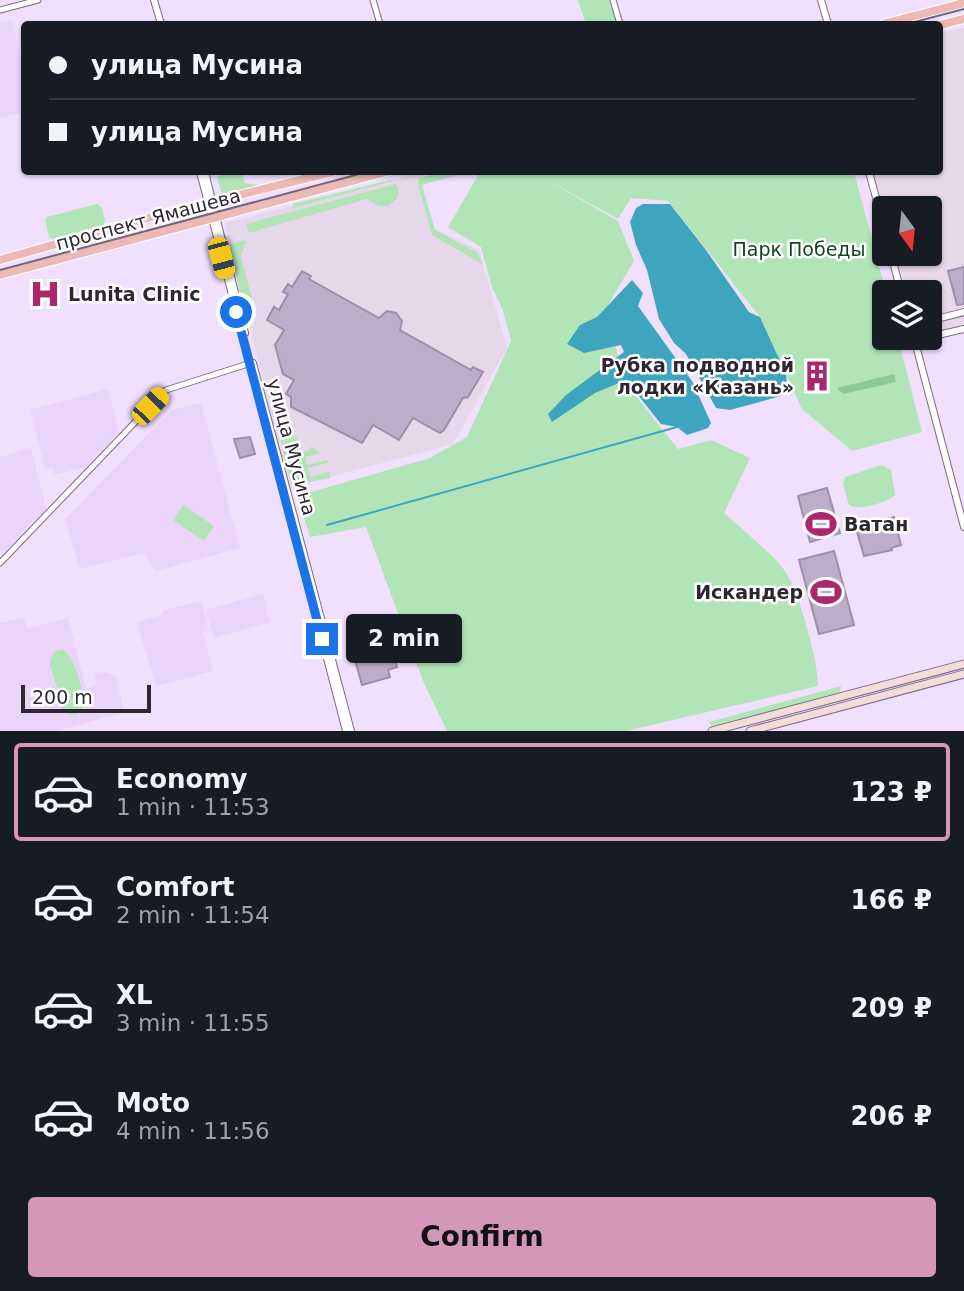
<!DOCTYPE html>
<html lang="en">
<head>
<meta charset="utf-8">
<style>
  :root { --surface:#171b24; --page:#20242c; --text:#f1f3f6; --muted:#9ea1a6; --line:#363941; --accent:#d297b9 }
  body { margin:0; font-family:"DejaVu Sans",sans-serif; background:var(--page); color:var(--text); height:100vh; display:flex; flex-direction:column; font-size:26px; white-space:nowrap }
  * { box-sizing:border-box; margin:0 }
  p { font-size:23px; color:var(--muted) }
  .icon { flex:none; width:38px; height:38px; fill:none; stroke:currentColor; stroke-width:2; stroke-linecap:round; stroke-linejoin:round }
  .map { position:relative; height:731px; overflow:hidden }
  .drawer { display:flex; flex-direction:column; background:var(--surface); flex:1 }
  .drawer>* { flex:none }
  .banner { position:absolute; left:21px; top:21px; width:922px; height:154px; border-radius:7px; box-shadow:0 2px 5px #0004; display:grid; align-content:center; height:154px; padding:0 28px; background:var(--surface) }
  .needle { width:46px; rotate:165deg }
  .controls { position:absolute; left:872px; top:196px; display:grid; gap:14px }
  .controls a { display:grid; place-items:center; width:70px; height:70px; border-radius:7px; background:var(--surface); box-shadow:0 2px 5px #0004; font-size:35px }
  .scale { position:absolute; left:21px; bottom:18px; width:130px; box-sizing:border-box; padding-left:7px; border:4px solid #2e2732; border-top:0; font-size:19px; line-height:24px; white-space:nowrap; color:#2e2732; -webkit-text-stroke:5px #fff; paint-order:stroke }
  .end { position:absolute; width:32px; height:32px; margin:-16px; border:9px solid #1a73e8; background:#fff; box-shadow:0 0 0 4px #fff }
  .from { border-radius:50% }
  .bubble { position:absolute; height:49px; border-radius:7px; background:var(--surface); box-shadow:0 2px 5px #0004; font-size:23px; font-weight:800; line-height:49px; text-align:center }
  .car { position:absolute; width:21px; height:42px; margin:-21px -10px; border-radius:9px; box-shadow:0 0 5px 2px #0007; background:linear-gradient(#f5c518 24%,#345 0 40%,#f5c518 0 76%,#345 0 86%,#f5c518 0) }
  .banner b { display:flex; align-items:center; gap:24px; height:66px; font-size:26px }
  .banner b+b { border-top:2px solid var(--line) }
  .banner i { width:18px; height:18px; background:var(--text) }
  ul { padding:12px 0 0; list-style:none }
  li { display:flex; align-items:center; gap:21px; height:98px; margin:0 14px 10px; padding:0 14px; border:4px solid transparent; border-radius:7px }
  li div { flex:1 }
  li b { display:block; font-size:26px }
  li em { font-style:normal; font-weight:800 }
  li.on { border-color:var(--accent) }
  li>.icon { width:63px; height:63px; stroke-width:1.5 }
  .button { display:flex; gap:14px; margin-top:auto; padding:14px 28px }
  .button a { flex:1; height:80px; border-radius:7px; background:var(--accent); color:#111; font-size:28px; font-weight:800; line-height:80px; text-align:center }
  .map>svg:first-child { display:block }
  .commercial { fill:#e7d7ea }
  .built { fill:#ead4fa }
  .green { fill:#b1e5b8 }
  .forest { fill:#8bca94 }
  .water { fill:#3ea5be }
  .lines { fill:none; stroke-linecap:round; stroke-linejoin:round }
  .stream { stroke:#3ea5be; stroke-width:2 }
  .building { fill:#beadca; stroke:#9f8eab; stroke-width:2 }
  .minor-casing { stroke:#796984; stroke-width:7 }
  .tertiary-casing { stroke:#796984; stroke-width:8 }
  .secondary-casing { stroke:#796984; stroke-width:9 }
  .primary-casing { stroke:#fff; stroke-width:10 }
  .minor { stroke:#fff; stroke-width:5 }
  .tertiary { stroke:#fff; stroke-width:6 }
  .secondary { stroke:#f5dcdb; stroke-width:7 }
  .primary { stroke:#ecb9b7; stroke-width:8 }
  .tram { stroke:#716678; stroke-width:2 }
  .route { stroke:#1a73e8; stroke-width:9 }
  .labels { text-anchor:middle; stroke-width:5; stroke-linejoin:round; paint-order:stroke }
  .street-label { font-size:19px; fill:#2e2732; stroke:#fff }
  .park-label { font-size:19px; fill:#15421f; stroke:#fff }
  .poi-label { font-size:19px; font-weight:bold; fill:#2e2732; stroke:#fff; text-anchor:start }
</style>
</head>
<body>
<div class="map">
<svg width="964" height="731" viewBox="0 0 964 731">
  <rect width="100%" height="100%" fill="#f1dffe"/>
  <!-- commercial -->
  <path class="commercial" d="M964 28V328L929 337V292H907L896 254H929V208H884V211L873 172H940V33Z
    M423 172 420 185 433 228 479 250 507 348 453 444 289 488 225 223Z"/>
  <!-- built -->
  <path class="built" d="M12 20 24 71V98L21 103 20 113 0 118V23Z
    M108 389 119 432 85 467 54 475 52 467 45 469 30 410Z
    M201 403 240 548 156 571 144 553 80 569 65 519 172 410Z
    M31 448 46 509 5 551 0 550V457Z
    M263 594 270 622 214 638 206 610Z
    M201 601 209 630 203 632 213 671 156 686 137 622 163 615 162 611Z
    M24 618 27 628 68 618 86 689 97 685 94 674 103 672 116 676 124 712 57 731H0V623Z"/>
  <!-- green -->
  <path class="green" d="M578 0H610L617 24H586Z
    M226 172H241L245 183 260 185 222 195 217 177Z
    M443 172H469L422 185 435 230 478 253 482 264 432 235 418 185 419 178Z
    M480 172H854L886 292 884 338H898L922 432 852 451 802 409 760 317 668 201 631 198 618 219 538 175 618 221 634 261 608 305 622 379 678 449 711 440 750 458 724 513C739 527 777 557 786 573 799 592 819 664 818 686L626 731H447L423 681 366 527 310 537 297 496 430 458 467 437 511 341 502 308 492 287 481 247 448 227Z
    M390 180 393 181 293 208 292 204Z
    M396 184 399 189 398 197 389 206H379L367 199 249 233 246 224Z
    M97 204 102 208 105 220 103 226 54 240 49 237 45 220 47 217Z
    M246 240 241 257 252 298 249 304 242 303 230 247 232 244Z
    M285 433 297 437 301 452 310 450 311 446 321 453 305 457 307 465 327 460 328 463 308 468 310 477 329 472 330 478 292 485 280 438Z
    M882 465 891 470 895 495C886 503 860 511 849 505L843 485 845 477Z
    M183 505 214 526 204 541 173 520Z
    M63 650C75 656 87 698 82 710L76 715 68 714 63 709 50 664 53 652Z
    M841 686 840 693 712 727 709 722Z"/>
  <!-- forest -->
  <path class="forest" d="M894 374 896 382 843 394 837 388Z"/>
  <!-- water -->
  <path class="water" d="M643 204H670L706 250 749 312 760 317 786 374 787 384 781 396 730 410 716 408 686 354 674 343 659 319 647 270 636 245 630 222 636 208Z
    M632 280 643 293 638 306 692 381 711 423 708 428 687 435 677 427 661 424 626 380 595 393 552 422 548 414 566 395 624 352 621 345 584 353 567 344 580 325 597 317Z"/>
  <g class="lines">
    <!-- stream -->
    <path class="stream" d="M327 525 677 427"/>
  </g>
  <!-- building -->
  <path class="building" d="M964 267V304L957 305 948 271Z
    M302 271 311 276 309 279 379 318 387 311 396 313 402 321 400 330 471 370 473 367 483 372 468 397 463 398 444 430 440 433 413 418 399 440 373 425 362 443 291 407V397L286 394 294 380 283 374 275 345 284 330 267 320 274 307 279 310 288 294 283 292 288 284 292 287Z
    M250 437 255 454 240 458 234 439Z
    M827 488 840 533 810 542 798 496Z
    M894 517 901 545 891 548 892 550 864 556 856 528Z
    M834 551 854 625 819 634 799 560Z
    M381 637 383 647 391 645 397 667 388 670 390 677 362 685 351 645Z"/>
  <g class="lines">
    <!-- minor casing -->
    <g class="minor-casing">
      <path id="minor" d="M373 0 380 24
        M613 0 620 24
        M0 10 38 0
        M0 563 166 390 251 363"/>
    </g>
    <!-- tertiary casing -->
    <g class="tertiary-casing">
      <path id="tertiary" d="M154 0 161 24
        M821 0 828 24
        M200 172 346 731
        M205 172 245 333
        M869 172 884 227
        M891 254 901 292
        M929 321 964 312
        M929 337 964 329
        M914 338 964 527
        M253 363 351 731"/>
    </g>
    <!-- secondary casing -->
    <g class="secondary-casing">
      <path id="secondary" d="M712 731 964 664
        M750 731 964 674"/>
    </g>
    <!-- primary casing -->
    <g class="primary-casing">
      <path id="primary" d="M883 24 964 3
        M940 25 964 19
        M0 260 162 214 332 172
        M0 275 386 172"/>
    </g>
    <!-- minor -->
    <use href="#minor" class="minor"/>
    <!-- tertiary -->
    <use href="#tertiary" class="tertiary"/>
    <!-- secondary -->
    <use href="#secondary" class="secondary"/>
    <!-- primary -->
    <use href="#primary" class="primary"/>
    <!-- tram -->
    <path class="tram" d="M907 24 964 9
      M0 270 367 172"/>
  </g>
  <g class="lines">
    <!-- route -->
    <path class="route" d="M236 312 322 639"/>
  </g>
  <!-- icons -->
  <defs>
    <g id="hospital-bare" transform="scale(2.415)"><path d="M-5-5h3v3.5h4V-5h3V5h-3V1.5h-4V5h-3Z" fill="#ac266e" stroke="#fff" stroke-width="2.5" paint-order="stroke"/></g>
    <g id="building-bare" transform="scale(2.415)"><path d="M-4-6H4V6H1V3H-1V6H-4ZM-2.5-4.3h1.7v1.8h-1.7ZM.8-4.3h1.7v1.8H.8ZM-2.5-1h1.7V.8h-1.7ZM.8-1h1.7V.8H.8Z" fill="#ac266e" stroke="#fff" stroke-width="2.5" paint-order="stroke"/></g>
    <g id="stadium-bare" transform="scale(2.415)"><path d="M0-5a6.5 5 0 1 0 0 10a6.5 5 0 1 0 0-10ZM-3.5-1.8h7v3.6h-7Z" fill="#ac266e" stroke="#fff" stroke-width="2.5" paint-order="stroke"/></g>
  </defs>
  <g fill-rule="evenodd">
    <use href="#hospital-bare" x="45" y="294"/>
    <use href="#building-bare" x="817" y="376"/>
    <use href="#stadium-bare" x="821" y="524"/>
    <use href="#stadium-bare" x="826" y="592"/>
  </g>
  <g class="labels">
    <!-- street labels -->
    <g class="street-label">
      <text transform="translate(148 219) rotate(-15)" y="7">проспект Ямашева</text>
      <text transform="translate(292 447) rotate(75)" y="7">улица Мусина</text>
    </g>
    <!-- park labels -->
    <g class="park-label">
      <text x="799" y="256">Парк Победы</text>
    </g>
    <!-- poi labels -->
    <g class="poi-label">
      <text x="68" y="301">Lunita Clinic</text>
      <text x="794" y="372" text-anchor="end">Рубка подводной<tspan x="794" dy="22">лодки «Казань»</tspan></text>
      <text x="844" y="531">Ватан</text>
      <text x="803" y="599" text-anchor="end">Искандер</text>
    </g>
  </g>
</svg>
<div class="controls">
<a><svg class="needle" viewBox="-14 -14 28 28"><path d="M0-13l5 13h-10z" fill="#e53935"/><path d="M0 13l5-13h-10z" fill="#9ea1a6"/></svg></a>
<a><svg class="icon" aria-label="layers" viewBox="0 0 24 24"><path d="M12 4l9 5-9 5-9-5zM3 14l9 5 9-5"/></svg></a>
</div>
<div class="scale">200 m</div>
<i class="end from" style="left:236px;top:312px"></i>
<i class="end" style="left:322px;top:639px"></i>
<div class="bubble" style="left:346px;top:614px;width:116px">2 min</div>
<i class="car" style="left:221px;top:258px;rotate:165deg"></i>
<i class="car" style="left:150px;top:406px;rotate:44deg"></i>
<div class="banner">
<b><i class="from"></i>улица Мусина</b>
<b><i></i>улица Мусина</b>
</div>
</div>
<section class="drawer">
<ul>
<li class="on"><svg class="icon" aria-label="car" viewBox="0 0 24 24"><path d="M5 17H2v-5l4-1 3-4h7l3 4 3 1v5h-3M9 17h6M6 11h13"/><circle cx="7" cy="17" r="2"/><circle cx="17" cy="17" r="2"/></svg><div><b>Economy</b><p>1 min · 11:53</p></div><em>123 ₽</em></li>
<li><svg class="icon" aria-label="car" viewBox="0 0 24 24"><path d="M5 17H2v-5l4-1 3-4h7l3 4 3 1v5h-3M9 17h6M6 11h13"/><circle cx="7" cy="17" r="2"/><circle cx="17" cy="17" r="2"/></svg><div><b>Comfort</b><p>2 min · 11:54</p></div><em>166 ₽</em></li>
<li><svg class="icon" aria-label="car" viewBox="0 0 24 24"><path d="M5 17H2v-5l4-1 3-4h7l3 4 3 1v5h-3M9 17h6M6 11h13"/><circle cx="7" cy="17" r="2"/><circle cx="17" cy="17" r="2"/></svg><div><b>XL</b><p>3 min · 11:55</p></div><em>209 ₽</em></li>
<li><svg class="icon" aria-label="car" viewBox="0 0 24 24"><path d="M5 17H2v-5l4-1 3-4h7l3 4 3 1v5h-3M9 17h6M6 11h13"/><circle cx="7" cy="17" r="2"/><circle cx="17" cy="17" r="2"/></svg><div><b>Moto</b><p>4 min · 11:56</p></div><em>206 ₽</em></li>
</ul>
<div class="button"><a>Confirm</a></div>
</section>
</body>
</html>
